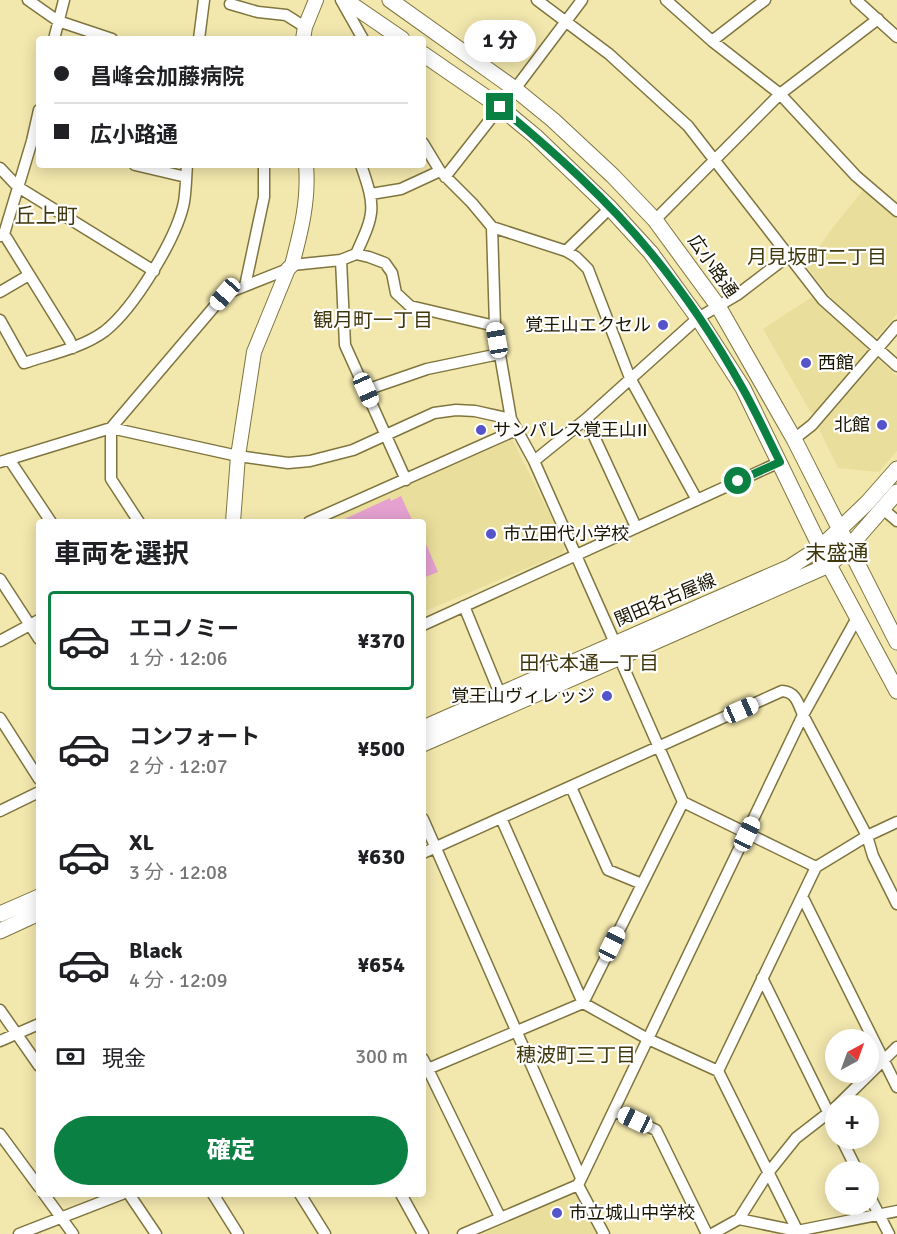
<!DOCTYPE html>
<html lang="ja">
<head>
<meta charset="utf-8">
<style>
  :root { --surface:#fff; --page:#f2f2f2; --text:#202124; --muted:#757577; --line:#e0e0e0; --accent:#0b8043 }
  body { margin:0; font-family:Signika,"Noto Sans JP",sans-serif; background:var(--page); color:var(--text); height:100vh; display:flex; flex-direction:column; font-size:22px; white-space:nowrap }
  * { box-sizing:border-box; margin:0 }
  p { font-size:20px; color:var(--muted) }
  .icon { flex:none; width:33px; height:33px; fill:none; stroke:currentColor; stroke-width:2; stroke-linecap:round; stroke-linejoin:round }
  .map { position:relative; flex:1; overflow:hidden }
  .details { position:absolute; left:36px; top:519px; width:390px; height:678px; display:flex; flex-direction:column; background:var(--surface); border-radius:6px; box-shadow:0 3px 15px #0003 }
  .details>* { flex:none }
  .guide { position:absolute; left:36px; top:36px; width:390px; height:132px; border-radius:6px; box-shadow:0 3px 15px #0003; display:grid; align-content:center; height:132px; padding:0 18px; background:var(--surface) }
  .needle { width:39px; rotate:41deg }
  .tools { position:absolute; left:825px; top:1029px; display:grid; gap:12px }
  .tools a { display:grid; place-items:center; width:54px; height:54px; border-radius:50%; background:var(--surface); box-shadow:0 3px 15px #0003; font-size:30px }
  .end { position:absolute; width:27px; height:27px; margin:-14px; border:8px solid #0b8043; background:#fff; box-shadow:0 0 0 3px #fff }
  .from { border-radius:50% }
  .bubble { position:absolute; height:42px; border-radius:21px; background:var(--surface); box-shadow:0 3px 15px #0003; font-size:20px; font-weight:800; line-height:42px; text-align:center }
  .car { position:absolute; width:18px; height:36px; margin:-18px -9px; border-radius:8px; box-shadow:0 0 4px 2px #0007; background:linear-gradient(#fff 24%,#345 0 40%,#fff 0 76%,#345 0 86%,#fff 0) }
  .guide b { display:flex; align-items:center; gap:21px; height:57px; font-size:22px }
  .guide b+b { border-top:2px solid var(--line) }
  .guide i { width:15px; height:15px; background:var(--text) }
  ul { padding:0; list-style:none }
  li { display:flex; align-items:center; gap:18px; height:99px; margin:0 12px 9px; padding:0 6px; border:3px solid transparent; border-radius:6px }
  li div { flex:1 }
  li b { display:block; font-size:22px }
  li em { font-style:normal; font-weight:800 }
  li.selected { border-color:var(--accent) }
  li>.icon { width:54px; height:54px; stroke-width:1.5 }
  h2 { padding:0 18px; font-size:27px; line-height:72px }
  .pay { display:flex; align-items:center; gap:15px; height:66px; padding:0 18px; font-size:22px }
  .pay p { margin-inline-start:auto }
  .primary-button { display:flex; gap:12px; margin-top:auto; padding:12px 18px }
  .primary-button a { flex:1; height:69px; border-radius:36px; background:var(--accent); color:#fff; font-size:24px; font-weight:800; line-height:69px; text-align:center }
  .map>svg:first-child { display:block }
  .built { fill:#eade9c }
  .green { fill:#e5a1d0 }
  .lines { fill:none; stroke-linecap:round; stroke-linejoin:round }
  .street-casing { stroke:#7f753e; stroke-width:13 }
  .secondary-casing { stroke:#7f753e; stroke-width:16 }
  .primary-casing { stroke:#7f753e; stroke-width:17 }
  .street { stroke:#fff; stroke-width:10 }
  .secondary { stroke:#fff; stroke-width:14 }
  .primary { stroke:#fff; stroke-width:15 }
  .route { stroke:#0b8043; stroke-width:8 }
  .poi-dot { fill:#5554cb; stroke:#fff; stroke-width:2 }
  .labels { text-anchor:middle; stroke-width:4.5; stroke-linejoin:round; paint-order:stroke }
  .street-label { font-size:18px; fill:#191501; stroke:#fff }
  .poi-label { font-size:18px; fill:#191501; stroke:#fff; text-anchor:start }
  .neighbourhood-label { font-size:20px; fill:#40380d; stroke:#fff }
  .quarter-label { font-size:21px; fill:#40380d; stroke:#fff }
</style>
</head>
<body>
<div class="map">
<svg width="897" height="1234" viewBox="0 0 897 1234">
  <rect width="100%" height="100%" fill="#f2e7ad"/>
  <!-- built -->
  <path class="built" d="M863 190 897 218V314L878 336 872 337 835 303 806 266 831 230Z
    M812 297 868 349 816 412 811 413 763 329Z
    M878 359 897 376V451L879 472 838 468 817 425 874 360Z
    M512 439 565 545 563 553 423 612V522H324Z
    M576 1192 596 1234H482Z"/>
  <!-- green -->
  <path class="green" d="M401 496 413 522H338L390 498 391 501Z
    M423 537 438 572 423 578Z"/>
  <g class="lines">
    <!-- street casing -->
    <g class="street-casing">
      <path id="street" d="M28 0 58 21 112 39
        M341 0 363 39
        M537 0 609 54 688 126 823 300 897 366
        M666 0 712 41 780 94 856 176 897 211
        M856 0 897 37
        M230 4 258 12 286 15 305 27
        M54 39 64 0
        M199 39 204 0
        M712 41 765 0
        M515 89 582 0
        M423 143 440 171 472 203 492 227 566 251 576 257 588 269 630 378 697 500
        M135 165 186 177
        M0 168 18 187 154 271
        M445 177 500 107
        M371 194 401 189 440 171
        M655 220 780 94 878 19
        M492 227 495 326 511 419 534 461 615 643
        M4 234 69 339 73 348
        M0 236 4 234 32 141 39 110
        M566 251 610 208
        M356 254C375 213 376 208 361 165
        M341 260 345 345 406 480
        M292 265 341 260 356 254 369 257 385 263 392 273 396 293 410 306 495 326
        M245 286 264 197V165
        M0 292 29 275
        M0 320 24 363C51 354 82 348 105 331 134 308 177 238 184 202 186 190 186 177 187 165
        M366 390 427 369 499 354
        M586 419 636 527
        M794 439 812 425 897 326
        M9 459 51 522
        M534 461 586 419 698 318 737 295 788 256
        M0 462 111 428 238 456 288 463 310 461 353 450 434 413 456 410 475 411 511 419
        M883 509 897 521
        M139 522 111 479V428L225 294 288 269
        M309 522 516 430
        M0 579 39 639
        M464 606 500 694
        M423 625 780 462
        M0 641 39 620
        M619 657 683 802 816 867
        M0 718 39 779
        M571 787 608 870 642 884
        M0 811 39 792
        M501 818 583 1003 648 1039 718 1071
        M423 819 581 1178
        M423 853 782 691C796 692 798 703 803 715L867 836 873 856 897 904
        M802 896 897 1087
        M762 978 836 1128
        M0 1010 39 1066
        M0 1041 39 1024
        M423 1059 500 1217
        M423 1071 583 1003 683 802
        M837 1106 897 1047
        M836 1107 796 1138 768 1173 739 1219 797 1231 897 1211
        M614 1111 656 1130 707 1234
        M0 1134 39 1187
        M841 1138 858 1172
        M578 1185 604 1234
        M868 1193 889 1234
        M44 1194 73 1234
        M129 1194 156 1234
        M213 1194 238 1234
        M300 1194 325 1234
        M401 1194 423 1234
        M19 1234 122 1194
        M463 1234 578 1185 803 715 858 616
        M712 1234 739 1219
        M799 1234 718 1071 816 867 867 836 897 822"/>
    </g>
    <!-- secondary casing -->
    <g class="secondary-casing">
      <path id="secondary" d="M303 39 305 27 316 0
        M233 522 238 456 254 352 288 269 292 265C301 231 309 200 306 165"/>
    </g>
    <!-- primary casing -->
    <g class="primary-casing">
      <path id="primary" d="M345 0 402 39
        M390 0 515 89 553 120 613 176 655 220 718 306 794 439 897 642
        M423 54 500 107 535 136 610 208 651 253 698 318 743 388 829 565 897 691
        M423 728 790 567 821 547 867 503 897 469
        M423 744 829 565 849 547 897 492
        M0 914 39 897
        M0 931 39 913"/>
    </g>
    <!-- street -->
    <use href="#street" class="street"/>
    <!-- secondary -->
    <use href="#secondary" class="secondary"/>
    <!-- primary -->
    <use href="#primary" class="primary"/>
  </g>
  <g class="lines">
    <!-- route -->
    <path class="route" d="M500 107C553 151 607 199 651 253 685 294 717 342 743 389 756 412 768 438 780 462L738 481"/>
  </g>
  <!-- markers -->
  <g class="poi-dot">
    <circle cx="663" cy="325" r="6"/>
    <circle cx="806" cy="363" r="6"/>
    <circle cx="882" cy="425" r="6"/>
    <circle cx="481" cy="430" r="6"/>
    <circle cx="491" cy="534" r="6"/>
    <circle cx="607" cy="696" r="6"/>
    <circle cx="557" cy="1213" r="6"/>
  </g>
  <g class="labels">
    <!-- street labels -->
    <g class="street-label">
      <text transform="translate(713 266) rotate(55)" y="6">広小路通</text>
      <text transform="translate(665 600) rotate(-23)" y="6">関田名古屋線</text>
    </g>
    <!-- poi labels -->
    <g class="poi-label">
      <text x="651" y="331" text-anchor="end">覚王山エクセル</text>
      <text x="818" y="369">西館</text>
      <text x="870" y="431" text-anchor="end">北館</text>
      <text x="493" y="436">サンパレス覚王山II</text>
      <text x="503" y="540">市立田代小学校</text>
      <text x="595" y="702" text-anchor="end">覚王山ヴィレッジ</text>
      <text x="569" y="1219">市立城山中学校</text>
    </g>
    <!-- neighbourhood labels -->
    <g class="neighbourhood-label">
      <text x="817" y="264">月見坂町二丁目</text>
      <text x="373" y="327">観月町一丁目</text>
      <text x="589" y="670">田代本通一丁目</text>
      <text x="576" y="1062">穂波町三丁目</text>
    </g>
    <!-- quarter labels -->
    <g class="quarter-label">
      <text x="46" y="223">丘上町</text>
      <text x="837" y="560">末盛通</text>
    </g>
  </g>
</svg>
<div class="tools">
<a><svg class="needle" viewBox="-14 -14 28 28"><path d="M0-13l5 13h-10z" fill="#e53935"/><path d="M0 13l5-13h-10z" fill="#757577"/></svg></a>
<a>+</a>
<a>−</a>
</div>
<i class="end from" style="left:738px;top:481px"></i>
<i class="end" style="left:500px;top:107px"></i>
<div class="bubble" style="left:464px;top:20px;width:72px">1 分</div>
<i class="car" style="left:225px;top:294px;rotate:221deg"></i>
<i class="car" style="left:497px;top:340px;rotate:350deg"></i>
<i class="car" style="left:366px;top:390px;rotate:156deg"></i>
<i class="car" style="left:741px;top:710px;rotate:66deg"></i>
<i class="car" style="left:747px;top:834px;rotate:25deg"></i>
<i class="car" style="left:612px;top:944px;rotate:26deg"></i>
<i class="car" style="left:635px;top:1120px;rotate:295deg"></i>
<div class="guide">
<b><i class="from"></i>昌峰会加藤病院</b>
<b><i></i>広小路通</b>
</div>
<section class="details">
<h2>車両を選択</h2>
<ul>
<li class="selected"><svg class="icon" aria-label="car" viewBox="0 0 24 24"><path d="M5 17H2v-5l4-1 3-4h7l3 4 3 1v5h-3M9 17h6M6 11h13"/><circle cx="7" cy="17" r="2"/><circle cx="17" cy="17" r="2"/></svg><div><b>エコノミー</b><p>1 分 · 12:06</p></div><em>¥370</em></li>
<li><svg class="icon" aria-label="car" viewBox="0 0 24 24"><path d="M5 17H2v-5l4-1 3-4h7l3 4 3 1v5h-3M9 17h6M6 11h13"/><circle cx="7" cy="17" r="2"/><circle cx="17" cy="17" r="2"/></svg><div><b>コンフォート</b><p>2 分 · 12:07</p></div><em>¥500</em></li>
<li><svg class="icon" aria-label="car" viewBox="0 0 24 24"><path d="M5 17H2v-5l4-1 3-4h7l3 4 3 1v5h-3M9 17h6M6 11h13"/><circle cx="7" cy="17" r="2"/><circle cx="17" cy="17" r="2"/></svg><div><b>XL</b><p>3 分 · 12:08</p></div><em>¥630</em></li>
<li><svg class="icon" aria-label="car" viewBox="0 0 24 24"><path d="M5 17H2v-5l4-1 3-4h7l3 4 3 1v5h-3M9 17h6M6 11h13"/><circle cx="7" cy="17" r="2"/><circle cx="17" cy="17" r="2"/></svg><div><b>Black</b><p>4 分 · 12:09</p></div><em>¥654</em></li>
</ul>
<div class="pay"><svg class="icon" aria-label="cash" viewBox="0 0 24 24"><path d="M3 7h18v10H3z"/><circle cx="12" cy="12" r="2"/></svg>現金<p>300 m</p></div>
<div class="primary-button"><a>確定</a></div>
</section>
</div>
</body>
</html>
